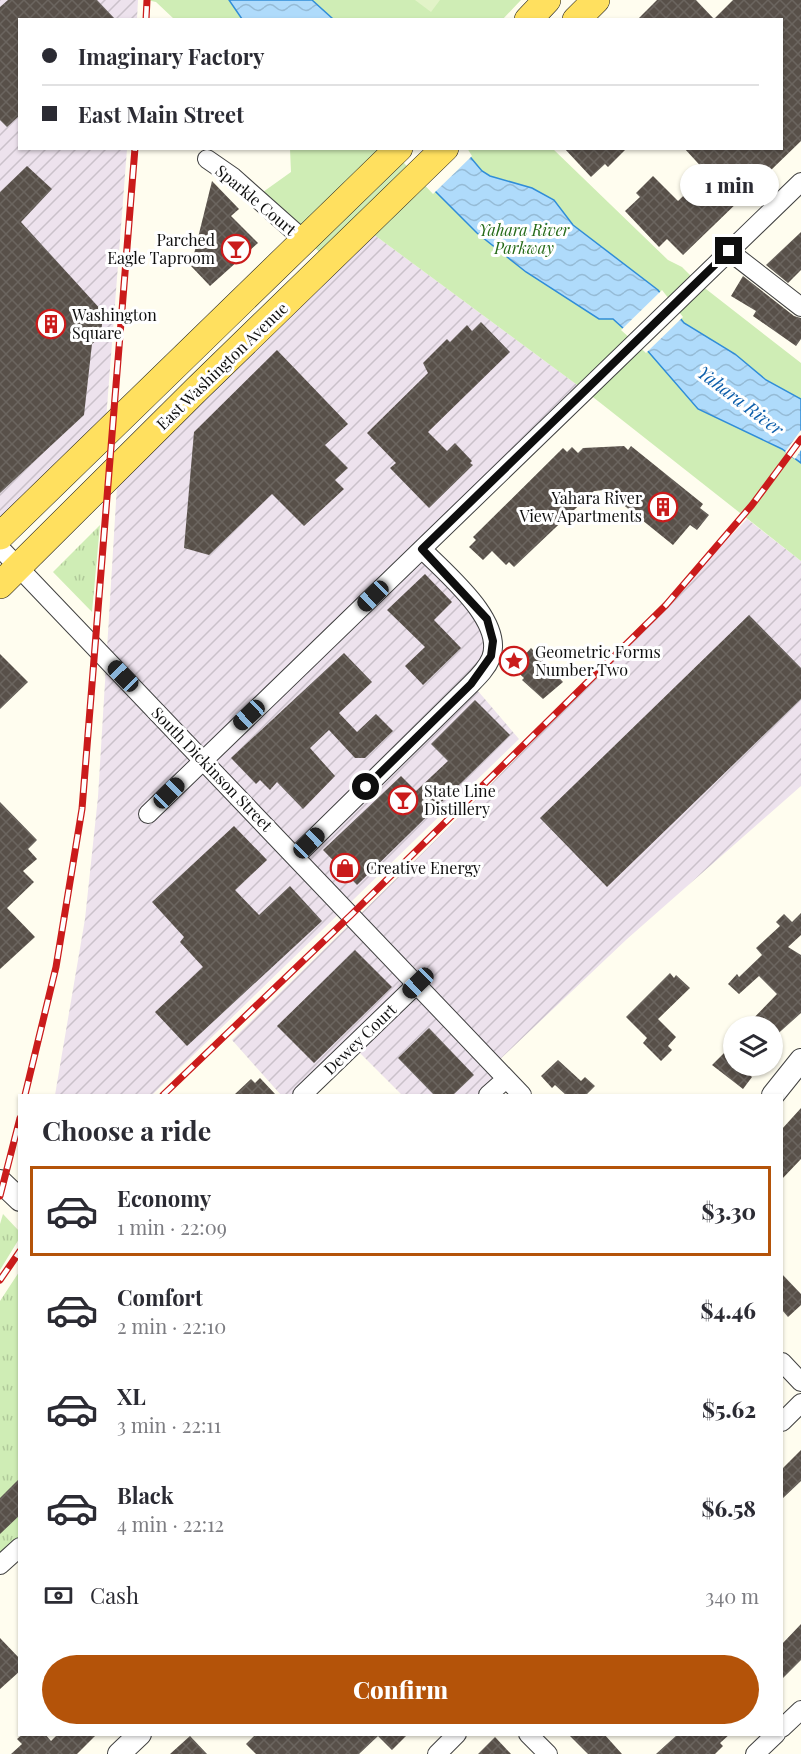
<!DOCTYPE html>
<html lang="en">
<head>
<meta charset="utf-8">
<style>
  :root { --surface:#fff; --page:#f7f7f7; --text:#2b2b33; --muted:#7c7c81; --line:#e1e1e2; --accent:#b45309 }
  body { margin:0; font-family:"Playfair Display",serif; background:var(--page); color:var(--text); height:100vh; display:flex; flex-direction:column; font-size:22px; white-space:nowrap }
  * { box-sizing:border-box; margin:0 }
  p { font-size:20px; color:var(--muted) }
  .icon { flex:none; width:33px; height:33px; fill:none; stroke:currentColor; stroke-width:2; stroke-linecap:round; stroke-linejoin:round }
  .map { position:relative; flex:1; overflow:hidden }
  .drawer { position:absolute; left:18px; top:1094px; width:765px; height:642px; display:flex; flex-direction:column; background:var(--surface); border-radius:0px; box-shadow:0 2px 4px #0004 }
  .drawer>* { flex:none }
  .top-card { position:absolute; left:18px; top:18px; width:765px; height:132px; border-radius:0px; box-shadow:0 2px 4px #0004; display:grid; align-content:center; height:132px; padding:0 24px; background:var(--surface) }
  .fabs { position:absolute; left:723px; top:1016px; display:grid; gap:12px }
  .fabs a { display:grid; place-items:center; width:60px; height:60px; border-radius:50%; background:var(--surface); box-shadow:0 2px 4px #0004; font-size:30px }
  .end { position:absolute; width:27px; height:27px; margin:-14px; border:8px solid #0e0e0e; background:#fff; box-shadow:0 0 0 3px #fff }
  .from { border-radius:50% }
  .bubble { position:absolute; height:42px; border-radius:21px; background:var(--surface); box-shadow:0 2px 4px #0004; font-size:20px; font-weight:800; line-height:42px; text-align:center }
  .car { position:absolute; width:18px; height:36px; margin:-18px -9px; border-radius:8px; box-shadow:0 0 4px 2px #0007; background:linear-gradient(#222 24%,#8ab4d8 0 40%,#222 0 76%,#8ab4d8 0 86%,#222 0) }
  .top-card b { display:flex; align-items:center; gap:21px; height:57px; font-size:22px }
  .top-card b+b { border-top:2px solid var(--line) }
  .top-card i { width:15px; height:15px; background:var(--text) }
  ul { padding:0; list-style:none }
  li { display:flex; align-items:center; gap:18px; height:90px; margin:0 12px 9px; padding:0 12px; border:3px solid transparent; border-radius:0px }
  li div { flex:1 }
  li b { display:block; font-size:22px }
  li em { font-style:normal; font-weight:800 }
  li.on { border-color:var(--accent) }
  li>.icon { width:54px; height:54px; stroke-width:1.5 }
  h2 { padding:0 24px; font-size:27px; line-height:72px }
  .pay { display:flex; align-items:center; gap:15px; height:66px; padding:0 24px; font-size:22px }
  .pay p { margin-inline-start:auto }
  .primary-button { display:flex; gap:12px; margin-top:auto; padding:12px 24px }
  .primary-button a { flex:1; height:69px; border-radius:36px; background:var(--accent); color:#fff; font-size:24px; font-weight:800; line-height:69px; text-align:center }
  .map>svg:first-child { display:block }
  .industrial { fill:url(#industrial-furrows) }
  .grass { fill:url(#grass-tufts) }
  .park { fill:#cfedb5 }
  .pitch { fill:#e2f3c8 }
  .water { fill:url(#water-waves); stroke:#308dd8; stroke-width:1.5 }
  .pier { fill:#fffdef }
  .building { fill:url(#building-cross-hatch) }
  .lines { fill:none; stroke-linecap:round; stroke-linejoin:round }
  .minor-casing { stroke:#414141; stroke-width:20 }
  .tertiary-casing { stroke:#414141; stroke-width:24 }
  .primary-casing { stroke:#1f1f1f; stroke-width:28 }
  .minor { stroke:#fff; stroke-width:18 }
  .tertiary { stroke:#fff; stroke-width:22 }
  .primary { stroke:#ffe05f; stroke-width:27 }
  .rail-casing { stroke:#ca1b1b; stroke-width:7 }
  .rail { stroke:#fff; stroke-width:4.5; stroke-dasharray:14; stroke-linecap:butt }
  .route { stroke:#0e0e0e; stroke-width:8 }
  .labels { text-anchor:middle; stroke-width:6; stroke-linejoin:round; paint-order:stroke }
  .street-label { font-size:16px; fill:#0e0e0e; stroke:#fff }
  .park-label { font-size:16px; font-style:italic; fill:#266b19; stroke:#fff }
  .poi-label { font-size:16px; fill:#0e0e0e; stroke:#fff; text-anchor:start }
  .water-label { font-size:18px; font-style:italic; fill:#0d5eaa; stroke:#fff }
</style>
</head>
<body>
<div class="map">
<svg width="801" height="1754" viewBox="0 0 801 1754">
  <defs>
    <pattern id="industrial-furrows" width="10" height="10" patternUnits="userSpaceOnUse" patternTransform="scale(1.5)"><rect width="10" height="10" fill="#ede2ed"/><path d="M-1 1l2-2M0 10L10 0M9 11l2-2" fill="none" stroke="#cac1ca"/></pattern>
    <pattern id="grass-tufts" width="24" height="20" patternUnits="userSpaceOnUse" patternTransform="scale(1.5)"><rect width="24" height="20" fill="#cfedb5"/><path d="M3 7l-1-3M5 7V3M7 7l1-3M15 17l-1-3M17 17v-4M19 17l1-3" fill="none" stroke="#b1ca9a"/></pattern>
    <pattern id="water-waves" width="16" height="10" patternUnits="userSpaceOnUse" patternTransform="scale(1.5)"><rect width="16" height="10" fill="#afdbfb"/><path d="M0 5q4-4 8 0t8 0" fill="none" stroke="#95bbd6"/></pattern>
    <pattern id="building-cross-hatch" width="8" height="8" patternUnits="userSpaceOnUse" patternTransform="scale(1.5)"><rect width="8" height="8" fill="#585049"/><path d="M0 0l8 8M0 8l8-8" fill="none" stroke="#6b655f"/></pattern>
  </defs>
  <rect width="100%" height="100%" fill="#fffdef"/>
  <!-- industrial -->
  <path class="industrial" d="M0 0H138L137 19 20 20V148L127 149 105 433 0 536Z
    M365 228 584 390 423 549 493 641 472 684 519 739 152 1095H55L85 919 98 797 118 469Z
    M747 519 801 561V786L627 939 494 1065 506 1079 488 1095H402L353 1046 302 1095H281L232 1040 459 817Z"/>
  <!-- grass -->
  <path class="grass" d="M100 525 92 612 53 572Z
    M3 1214 19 1231V1239L0 1270V1224Z
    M19 1272V1547L0 1566V1301Z"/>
  <!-- park -->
  <path class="park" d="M147 0H521L502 20 174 19 156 2Z
    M463 148 466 152 470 148 553 149 668 260 682 267 697 282 801 363V561L584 390 365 228 330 261 256 197 291 172 290 149Z"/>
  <!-- pitch -->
  <path class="pitch" d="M415 0H440L431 12Z"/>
  <!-- water -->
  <path class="water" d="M229 0H312L333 19H242Z
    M393 149 466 152 482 171 490 176 532 188 554 200 573 225 658 290 684 323 735 354 766 380 801 399V463L782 449 698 409 646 349 613 319H599L526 272 477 233Z"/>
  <!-- pier -->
  <path class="pier" d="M390 148H467L472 156 433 194Z
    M662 290 683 317 646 353 621 330Z
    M801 430V450L795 459 785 452Z"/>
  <!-- building -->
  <path class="building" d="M8 0H97L116 20H20V115L7 127 0 120V7Z
    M657 0H696L714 19 733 0H801V141L683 255 667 239 659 247 625 211 640 197 636 193 653 176 678 201 707 173 684 148H782V20H637Z
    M564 148H627L608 167 605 164 591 177Z
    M27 166 52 189 21 222 103 312 101 336 92 344 84 415 0 493V192Z
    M212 181 239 209 231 216 258 243 210 286 191 266Z
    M801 232V270L788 283 766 265Z
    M743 276 794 316 801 318V339L796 346 753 316 756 311 731 296Z
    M481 322 510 352 428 432 447 451 455 443 472 461 470 463 473 465 429 508 390 468 396 463 367 433 428 373 423 363 447 339 450 342 467 325 472 331Z
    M277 350 348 424 325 445 348 468 335 480 344 489 304 526 272 494 209 555 184 548 194 432Z
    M624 446 628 450 631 446 703 504 700 508 709 515 697 530 690 525 673 545 605 490 594 491 514 567 509 562 506 565 492 551 483 560 469 547 476 540 473 537 563 448 567 452 572 447 578 453 583 448Z
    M425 574 452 602 434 620 461 648 423 685 405 666 425 647 387 610Z
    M749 615 801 668V699L607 887 540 818Z
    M531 648 563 682 543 699 522 680 524 678 513 668Z
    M344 653 372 682 339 713 357 732 376 714 393 731 365 758H355L329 730 310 748 335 776 303 809 277 782 270 790 260 780 256 784 231 758Z
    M0 654 28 682 0 709Z
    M475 700 510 735 357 885 323 850 401 776 416 791 448 761 431 744Z
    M0 802 37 840 28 849 37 859 23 871 34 882 7 908 35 937 0 969Z
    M234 826 267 860 235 890 259 915 290 886 322 921 187 1046 155 1012 203 967 180 942 184 937 152 902Z
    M801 913V935L788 947 801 955V1013L772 1039V1026H746L777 994 759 976 739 994 728 984 737 974 739 977 762 955 756 948 780 926 776 922 784 914 792 922Z
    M355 950 392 987 314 1063 277 1026Z
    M670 973 674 978 676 975 690 988 658 1019 676 1037 668 1046 672 1050 661 1061 643 1043 647 1038 626 1017Z
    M429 1028 474 1075 453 1095H434L398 1058Z
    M726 1051 734 1057V1065H739L752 1077 743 1089 712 1065Z
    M558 1060 581 1081 585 1077 595 1086 586 1095H566L555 1085 552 1088 541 1076Z
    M260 1078 276 1095H234L251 1079 255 1083Z
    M801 1108V1159L782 1179V1129Z
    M782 1274 801 1294V1305L788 1317 782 1310Z
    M801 1450V1481L782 1499V1469Z
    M20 1478V1515L0 1534V1498Z
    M801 1624V1660L782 1679V1644Z
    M0 1638 20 1659V1671L0 1689Z
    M23 1734H45L51 1741 58 1734H97L77 1754H11L22 1744 17 1739Z
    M256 1734H408L392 1750 378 1736 359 1754H256L246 1744Z
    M568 1734H604L622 1754H588Z
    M678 1734H730L720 1743 723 1746 715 1754H656Z
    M190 1736 207 1754H170Z
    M495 1737 511 1754H478Z"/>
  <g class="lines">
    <!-- minor casing -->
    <g class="minor-casing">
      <path id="minor" d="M207 159 233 177 305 241
        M729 251 801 307
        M0 548 522 1095
        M148 814 801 182
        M296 856 471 684C479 676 487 668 491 658 505 621 446 574 422 549
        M302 1095 418 983
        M488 1095 506 1079
        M782 1362 801 1382
        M782 1422 801 1403
        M0 1565 20 1547
        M782 1728 801 1710
        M528 1734 548 1754
        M437 1754 457 1734
        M755 1754 776 1734"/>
    </g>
    <!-- tertiary casing -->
    <g class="tertiary-casing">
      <path id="tertiary" d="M773 1095 801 1060
        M0 1181 20 1200
        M119 1754 140 1734"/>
    </g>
    <!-- primary casing -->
    <g class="primary-casing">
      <path id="primary" d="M528 20 547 0
        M576 20 596 0
        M0 536 399 148
        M0 585 198 388 445 148"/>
    </g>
    <!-- minor -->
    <use href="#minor" class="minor"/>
    <!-- tertiary -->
    <use href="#tertiary" class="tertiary"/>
    <!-- primary -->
    <use href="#primary" class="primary"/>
    <!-- rail casing -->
    <g class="rail-casing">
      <path id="rail" d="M146 20 147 0
        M25 1095 56 967 82 809 135 148
        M163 1095 351 915 666 605 752 505 801 439
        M0 1196 20 1118
        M0 1280 20 1251"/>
    </g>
    <!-- rail -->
    <use href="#rail" class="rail"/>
  </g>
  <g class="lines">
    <!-- route -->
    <path class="route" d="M366 787 471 684 491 656 493 641 487 619 422 549 729 251"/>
  </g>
  <!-- icons -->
  <defs>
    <g id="bar-ring" transform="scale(1.5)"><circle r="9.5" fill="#fff" stroke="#ca1b1b" stroke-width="1.5"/><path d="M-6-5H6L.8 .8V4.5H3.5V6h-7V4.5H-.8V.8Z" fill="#ca1b1b"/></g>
    <g id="building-ring" transform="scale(1.5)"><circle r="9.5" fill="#fff" stroke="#ca1b1b" stroke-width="1.5"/><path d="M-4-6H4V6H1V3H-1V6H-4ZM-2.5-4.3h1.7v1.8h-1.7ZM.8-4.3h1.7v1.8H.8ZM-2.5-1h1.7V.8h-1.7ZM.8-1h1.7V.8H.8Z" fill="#ca1b1b"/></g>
    <g id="sight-ring" transform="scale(1.5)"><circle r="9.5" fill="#fff" stroke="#ca1b1b" stroke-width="1.5"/><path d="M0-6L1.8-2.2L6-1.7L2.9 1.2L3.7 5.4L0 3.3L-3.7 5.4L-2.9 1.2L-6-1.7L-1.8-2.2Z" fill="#ca1b1b"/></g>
    <g id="shop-ring" transform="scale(1.5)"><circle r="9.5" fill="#fff" stroke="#ca1b1b" stroke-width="1.5"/><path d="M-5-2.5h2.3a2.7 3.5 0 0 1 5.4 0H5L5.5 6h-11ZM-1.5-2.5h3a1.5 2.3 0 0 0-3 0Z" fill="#ca1b1b"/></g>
  </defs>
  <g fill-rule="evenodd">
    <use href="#bar-ring" x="236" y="249"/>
    <use href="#building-ring" x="51" y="324"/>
    <use href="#building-ring" x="663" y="507"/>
    <use href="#sight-ring" x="514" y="661"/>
    <use href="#bar-ring" x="403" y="800"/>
    <use href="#shop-ring" x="345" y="868"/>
  </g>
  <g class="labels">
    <!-- street labels -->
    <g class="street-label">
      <text transform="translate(256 200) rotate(40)" y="6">Sparkle Court</text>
      <text transform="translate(222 366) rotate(-44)" y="6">East Washington Avenue</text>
      <text transform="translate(212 769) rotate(46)" y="6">South Dickinson Street</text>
      <text transform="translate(360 1039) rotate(-44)" y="6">Dewey Court</text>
    </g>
    <!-- park labels -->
    <g class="park-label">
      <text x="524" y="236">Yahara River<tspan x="524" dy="18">Parkway</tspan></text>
    </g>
    <!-- poi labels -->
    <g class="poi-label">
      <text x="215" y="246" text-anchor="end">Parched<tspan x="215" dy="18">Eagle Taproom</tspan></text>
      <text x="72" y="321">Washington<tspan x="72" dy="18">Square</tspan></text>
      <text x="642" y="504" text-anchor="end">Yahara River<tspan x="642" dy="18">View Apartments</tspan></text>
      <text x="535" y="658">Geometric Forms<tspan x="535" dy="18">Number Two</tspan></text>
      <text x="424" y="797">State Line<tspan x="424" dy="18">Distillery</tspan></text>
      <text x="366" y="874">Creative Energy</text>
    </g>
    <!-- water labels -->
    <g class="water-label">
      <text transform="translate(740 401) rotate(37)" y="6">Yahara River</text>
    </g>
  </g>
</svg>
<div class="fabs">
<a><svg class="icon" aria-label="layers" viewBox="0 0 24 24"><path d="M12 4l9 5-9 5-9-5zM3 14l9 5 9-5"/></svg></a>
</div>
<i class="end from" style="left:366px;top:787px"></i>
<i class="end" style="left:729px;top:251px"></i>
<div class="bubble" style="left:680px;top:164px;width:99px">1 min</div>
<i class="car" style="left:373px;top:596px;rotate:226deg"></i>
<i class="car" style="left:123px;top:676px;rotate:316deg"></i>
<i class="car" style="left:249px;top:715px;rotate:227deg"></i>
<i class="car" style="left:169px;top:793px;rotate:45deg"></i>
<i class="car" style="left:309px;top:843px;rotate:46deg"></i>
<i class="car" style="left:418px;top:983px;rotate:226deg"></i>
<div class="top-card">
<b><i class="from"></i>Imaginary Factory</b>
<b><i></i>East Main Street</b>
</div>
<section class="drawer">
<h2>Choose a ride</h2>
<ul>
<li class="on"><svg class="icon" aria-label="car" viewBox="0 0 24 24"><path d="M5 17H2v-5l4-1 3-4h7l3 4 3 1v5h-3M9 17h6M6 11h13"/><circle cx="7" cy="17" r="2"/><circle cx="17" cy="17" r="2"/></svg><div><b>Economy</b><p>1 min · 22:09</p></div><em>$3.30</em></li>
<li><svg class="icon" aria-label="car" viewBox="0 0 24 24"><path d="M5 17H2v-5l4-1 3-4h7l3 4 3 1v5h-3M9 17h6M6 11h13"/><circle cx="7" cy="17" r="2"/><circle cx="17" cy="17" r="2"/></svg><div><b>Comfort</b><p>2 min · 22:10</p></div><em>$4.46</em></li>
<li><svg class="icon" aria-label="car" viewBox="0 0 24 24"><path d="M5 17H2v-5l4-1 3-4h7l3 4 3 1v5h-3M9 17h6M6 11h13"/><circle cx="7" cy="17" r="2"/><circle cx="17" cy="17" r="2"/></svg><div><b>XL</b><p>3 min · 22:11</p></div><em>$5.62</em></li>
<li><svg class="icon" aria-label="car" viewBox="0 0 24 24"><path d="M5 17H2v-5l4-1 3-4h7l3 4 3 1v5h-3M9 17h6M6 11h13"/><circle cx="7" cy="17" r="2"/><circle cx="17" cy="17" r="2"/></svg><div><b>Black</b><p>4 min · 22:12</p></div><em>$6.58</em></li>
</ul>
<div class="pay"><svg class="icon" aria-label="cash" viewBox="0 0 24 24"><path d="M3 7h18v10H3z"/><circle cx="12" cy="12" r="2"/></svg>Cash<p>340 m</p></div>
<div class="primary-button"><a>Confirm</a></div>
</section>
</div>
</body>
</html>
